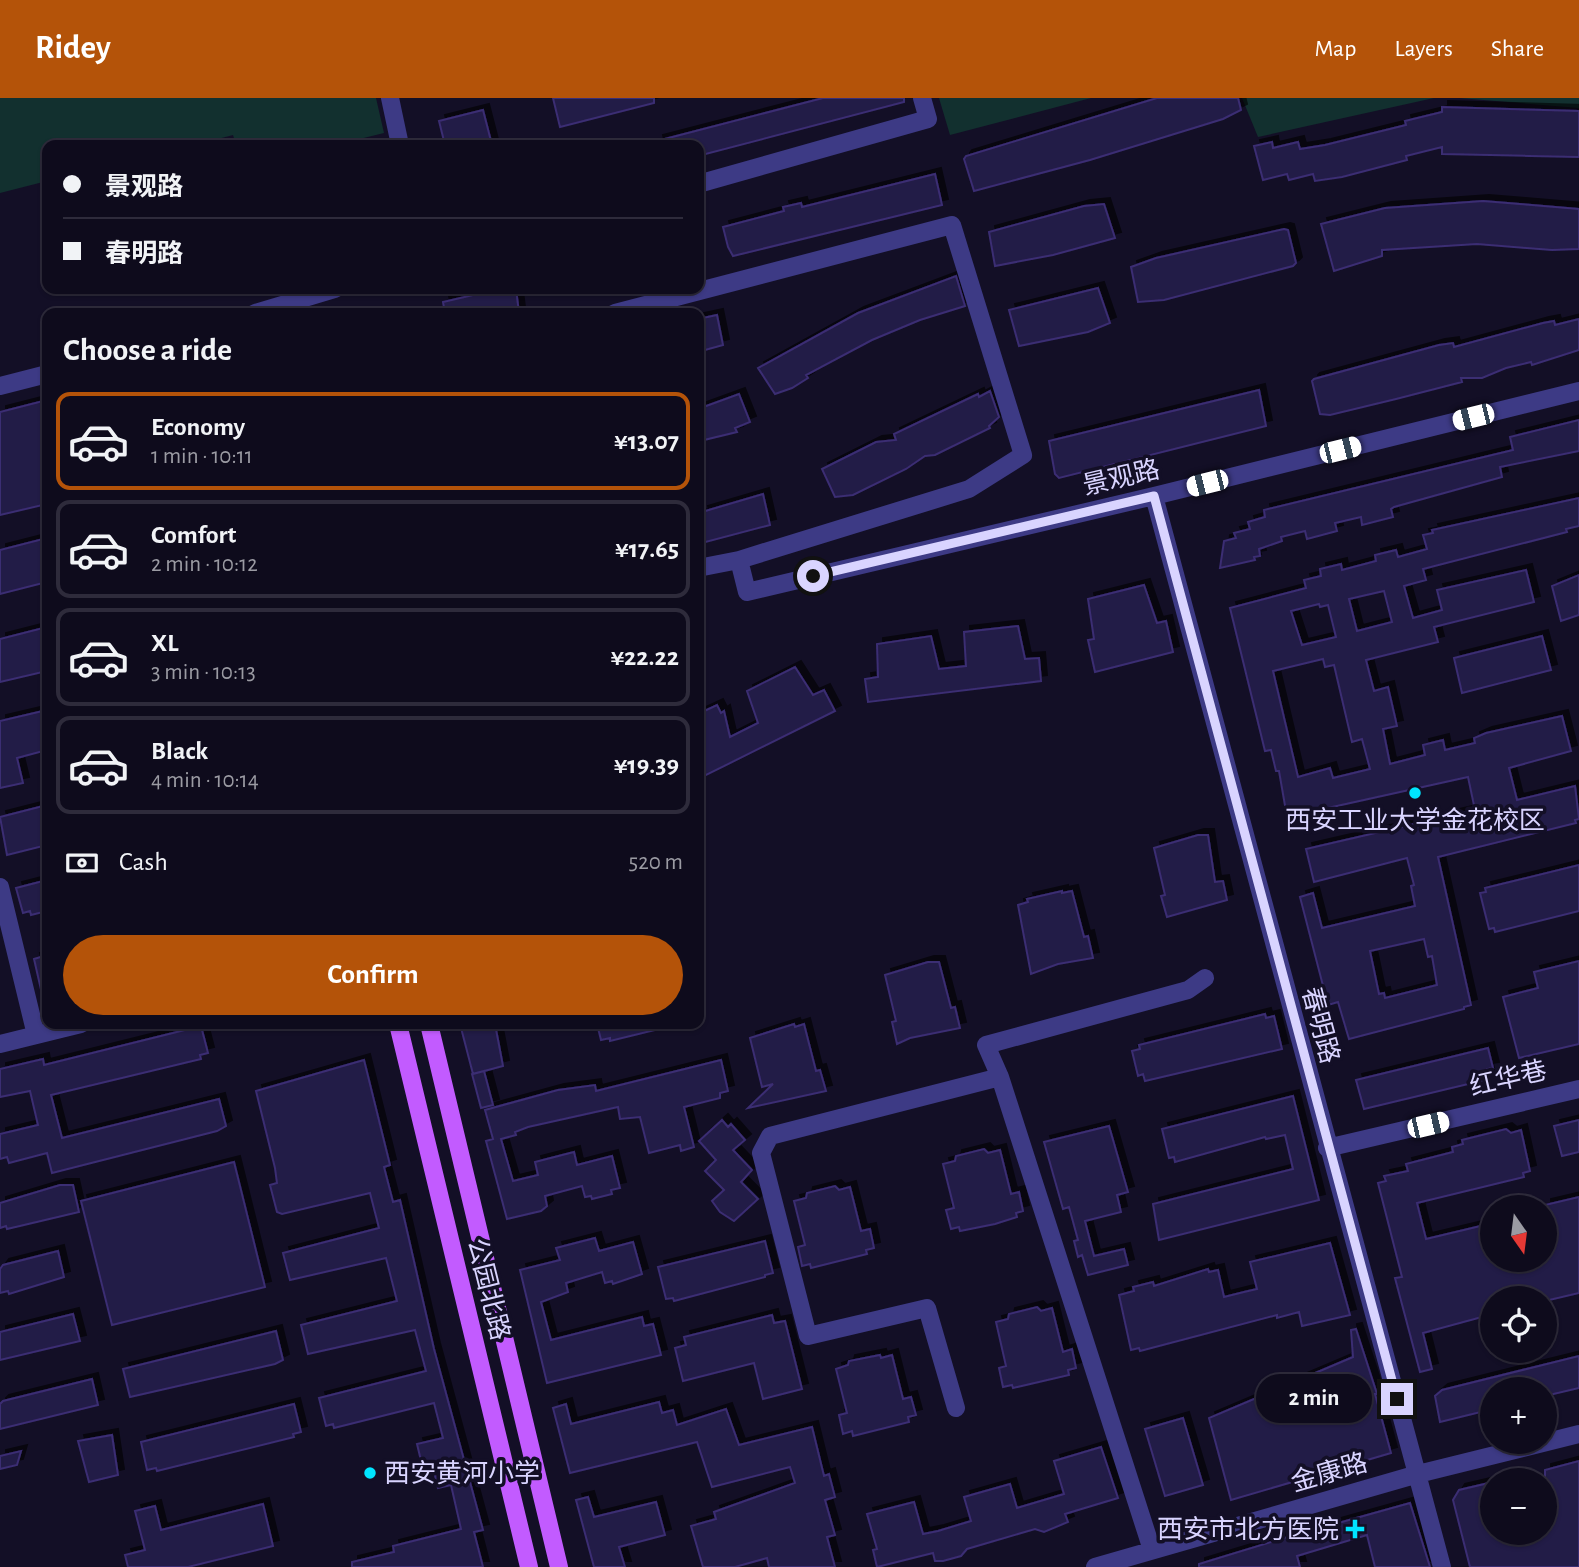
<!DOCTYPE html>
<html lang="en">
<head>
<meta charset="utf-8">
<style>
  :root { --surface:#0e0b1c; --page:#171425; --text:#f1f3f6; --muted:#9b9ba3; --line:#2e2b3b; --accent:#b45309 }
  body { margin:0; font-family:"Alegreya Sans","Noto Sans SC",sans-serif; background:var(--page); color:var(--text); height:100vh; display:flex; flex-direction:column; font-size:26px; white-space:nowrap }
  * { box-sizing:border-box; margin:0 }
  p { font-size:23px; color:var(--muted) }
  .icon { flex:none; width:38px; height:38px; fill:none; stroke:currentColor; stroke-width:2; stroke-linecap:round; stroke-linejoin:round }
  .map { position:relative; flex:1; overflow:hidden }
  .details { position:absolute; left:42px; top:210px; width:662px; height:721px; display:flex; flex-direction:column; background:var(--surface); border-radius:14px; box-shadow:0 2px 5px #0004,0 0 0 2px var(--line) }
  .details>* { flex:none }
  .banner { position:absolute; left:42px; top:42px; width:662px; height:154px; border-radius:14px; box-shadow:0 2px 5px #0004,0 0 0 2px var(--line); display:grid; align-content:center; height:154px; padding:0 21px; background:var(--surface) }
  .needle { width:46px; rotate:166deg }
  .controls { position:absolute; left:1480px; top:1097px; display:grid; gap:14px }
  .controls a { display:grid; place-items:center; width:77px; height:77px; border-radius:50%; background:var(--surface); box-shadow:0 2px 5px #0004,0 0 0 2px var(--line); font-size:35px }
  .end { position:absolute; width:32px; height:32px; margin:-16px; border:9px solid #d9d4ff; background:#111; box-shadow:0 0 0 4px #111 }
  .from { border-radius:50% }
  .bubble { position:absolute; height:49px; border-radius:24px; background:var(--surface); box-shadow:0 2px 5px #0004,0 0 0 2px var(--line); font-size:23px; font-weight:600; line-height:49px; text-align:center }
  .car { position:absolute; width:21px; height:42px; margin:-21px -10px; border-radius:9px; box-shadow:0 0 5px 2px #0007; background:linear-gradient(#fff 24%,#345 0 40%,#fff 0 76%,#345 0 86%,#fff 0) }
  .banner b { display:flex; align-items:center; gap:24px; height:66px; font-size:26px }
  .banner b+b { border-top:2px solid var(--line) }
  .banner i { width:18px; height:18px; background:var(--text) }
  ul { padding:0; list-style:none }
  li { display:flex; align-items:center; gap:21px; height:98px; margin:0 14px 10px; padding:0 7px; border:4px solid var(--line); border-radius:14px }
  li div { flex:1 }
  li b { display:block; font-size:26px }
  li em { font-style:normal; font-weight:600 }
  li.active { border-color:var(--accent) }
  li>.icon { width:63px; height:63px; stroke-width:1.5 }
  h2 { padding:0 21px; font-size:32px; line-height:84px }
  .pay { display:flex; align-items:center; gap:18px; height:77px; padding:0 21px; font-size:26px }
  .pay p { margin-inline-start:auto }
  .cta { display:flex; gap:14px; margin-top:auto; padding:14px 21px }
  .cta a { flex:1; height:80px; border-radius:42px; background:var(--accent); color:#fff; font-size:28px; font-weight:600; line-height:80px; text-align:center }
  header { display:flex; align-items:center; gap:42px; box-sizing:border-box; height:98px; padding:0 35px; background:var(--accent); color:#fff }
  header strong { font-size:33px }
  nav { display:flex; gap:38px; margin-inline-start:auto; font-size:24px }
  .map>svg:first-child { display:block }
  .green { fill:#12302f }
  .building { fill:#241b47; stroke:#3b2d73; stroke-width:2; fill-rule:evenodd; filter:url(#shadow) }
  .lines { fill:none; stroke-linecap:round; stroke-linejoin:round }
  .minor { stroke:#3d3a85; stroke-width:18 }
  .major { stroke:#c25bff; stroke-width:18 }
  .route { stroke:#d9d4ff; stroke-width:9 }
  .poi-dot { fill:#00e5ff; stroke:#130f26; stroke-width:2.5 }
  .labels { text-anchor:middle; stroke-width:7; stroke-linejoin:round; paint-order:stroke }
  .street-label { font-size:26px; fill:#d9d4ff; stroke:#130f26 }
  .poi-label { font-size:26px; fill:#d9d4ff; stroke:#130f26 }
</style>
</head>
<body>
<header>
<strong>Ridey</strong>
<nav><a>Map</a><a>Layers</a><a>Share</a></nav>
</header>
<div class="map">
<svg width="1579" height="1469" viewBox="0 0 1579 1469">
  <defs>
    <filter id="shadow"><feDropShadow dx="6" dy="-6" stdDeviation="0" flood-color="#0009"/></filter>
  </defs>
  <rect width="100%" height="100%" fill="#130f26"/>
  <!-- green -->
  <path class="green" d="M0 0H376L384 35 335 47H236L233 37 195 47H47V83L0 95Z
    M939 0H1091L950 37Z
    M1242 0H1434L1258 39Z
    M1459 0H1579V10Z"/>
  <!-- building -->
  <path class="building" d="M553 0H654V5L560 29Z
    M823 0H904V4L698 58V47H658L657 43Z
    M1157 0H1238L1241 12 1223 21 1090 62 974 93 964 61 966 58Z
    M1442 9 1579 13V59L1442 56V49L1406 58 1407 62 1342 79 1315 83 1313 76 1289 82 1287 76 1263 82 1254 48 1272 44 1273 50 1298 44 1300 51 1325 47 1406 27 1405 23 1442 14Z
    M483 12 492 47H445L439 23Z
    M935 76 942 107 733 158 728 149 723 129 784 113 783 109 801 105 802 109Z
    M1483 103 1579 111V151L1552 152 1477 146 1382 152V158L1334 173 1321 126 1385 110Z
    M1104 106 1115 140 1053 157 995 168 989 134 1084 108Z
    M1284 131 1288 132 1296 165 1293 168 1164 202 1138 204 1131 169 1156 160Z
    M956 178 965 208 920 222 872 242 806 277 808 280 792 290 775 296 758 270 858 215Z
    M1098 190 1110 225 1088 234 1019 248 1009 212Z
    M499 191H516L519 215H445L443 204Z
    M717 217 723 247 698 254V221Z
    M1579 221V252L1532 267 1531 264 1506 270 1482 280H1461L1462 284 1396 301 1330 317 1320 316 1312 283 1314 281 1439 247 1453 245 1454 249 1543 225 1554 223 1555 227Z
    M1259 292 1266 328 1059 380 1055 376 1049 343Z
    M990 293 999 319 989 328 990 330 935 357 925 358 906 371 853 397 835 399 822 371 876 344 896 342 894 336 978 296 979 299Z
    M739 296 750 324 735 330 737 334 704 342 698 329V311Z
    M47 302V406L0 417V314Z
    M1579 322V353L1500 369 1502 379 1394 409 1391 411 1393 419 1362 427 1361 419 1335 425 1337 433 1307 441 1305 433 1281 439 1282 443 1259 451 1260 458 1254 459 1255 462 1220 470 1224 443 1236 440 1234 435 1250 431 1248 424 1265 419 1264 412 1513 352 1510 339Z
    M763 396 770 427 698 446V418L703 417 702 414Z
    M1579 400V428L1566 431 1567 434 1423 471 1426 482 1404 488 1413 520 1442 512 1437 492 1526 472 1534 504 1434 529 1438 544 1366 562 1374 593 1388 589 1397 628 1383 631 1390 666 1425 657 1423 647 1443 642 1445 652 1475 645 1474 640 1486 635 1562 618 1571 653 1509 670 1517 702 1575 688 1579 721 1575 722 1576 725 1438 759 1471 907 1464 909V911L1349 941 1338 904 1328 907 1300 799 1313 795 1322 830 1415 808 1411 788 1414 787 1407 760 1314 784 1306 751 1475 712 1468 679 1287 719 1279 673H1276L1271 652 1265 653 1230 510 1306 490 1304 482 1321 478 1320 471 1341 466 1342 472 1376 463 1375 457 1396 452 1398 459 1427 451 1423 437 1433 435 1432 432ZM1384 493 1392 524 1357 533 1349 501ZM1319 506 1320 509 1328 507 1336 539 1302 547 1291 513ZM1323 561 1325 569 1334 567 1352 644 1362 641 1370 671 1333 680 1330 670 1298 679 1273 573ZM1424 841 1428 859 1432 858 1437 887 1385 900 1384 895 1379 896 1370 853Z
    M47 440V484L0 496V452Z
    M1579 477V517L1561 523 1552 488Z
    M1144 487 1157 525 1166 523 1173 554 1095 574 1088 542 1094 541 1088 501Z
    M1018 528 1025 561 1039 560 1041 583 868 604 865 581 878 579 877 546 931 538 939 571 966 568 964 534Z
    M47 529V573L0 584V541Z
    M1542 538 1551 572 1462 595 1454 560Z
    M795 569 813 597 824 592 835 613 698 681V616L717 607 721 615 724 613 730 639 758 625 747 593Z
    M47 612V652L17 660 23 685 0 690V623Z
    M47 707V747L7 757 0 719Z
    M1198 737H1208L1215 784 1223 783 1227 802 1167 819 1161 798 1165 797 1154 750Z
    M1579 767V813L1495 834 1494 830 1489 831 1480 795 1486 794 1485 790Z
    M47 782V813L31 817 30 813 23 815 16 790Z
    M1062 793V795L1072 793 1084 839 1088 838 1093 860 1058 866 1031 876 1018 807 1028 804 1027 801Z
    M47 857V895L42 896 34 861Z
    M1579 863V946L1519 960 1503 899 1538 890 1534 874Z
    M928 864H939L951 910 955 909 960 930 910 940 897 946 892 924 896 923 885 877Z
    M1265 916 1266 920 1274 918 1282 951 1145 983 1143 976 1138 978 1132 953 1140 951 1139 947Z
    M460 926H495L503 968 473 976Z
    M597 926H658L659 931 610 943V940L601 942Z
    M794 926 795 929 804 926 816 973 820 972 826 993 748 1010 773 986 762 989 750 940Z
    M201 928 208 955 200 957 201 961 51 997 62 1040 219 1001 226 1028 217 1033 52 1075 47 1055 9 1065 7 1059 0 1061V1036L38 1027 30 993 0 999V971L43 961 44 967Z
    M1488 950 1493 970 1487 971 1489 981 1364 1011 1356 982Z
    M364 962 390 1067 384 1069 393 1104 400 1102 434 1251 483 1432 474 1434 483 1469H352V1464L394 1454 393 1448 461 1431 451 1387 438 1390 433 1369 423 1371 417 1346 443 1340 434 1305 334 1330 333 1326 326 1328 319 1300 426 1273 415 1232 308 1256 301 1227 397 1203 386 1160 290 1182 283 1155 379 1130 370 1095 282 1116 277 1114 270 1087 277 1085 275 1070 256 993Z
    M721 962 728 993 720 995V1000L684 1009 694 1049 681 1053 680 1047 649 1055 640 1019 620 1021 618 1009 528 1029 515 1034 516 1037 501 1041 513 1083 538 1077 535 1064 574 1054 577 1067 612 1058 620 1090 611 1092 612 1096 592 1101 591 1098 585 1099 582 1088 545 1098 547 1108 541 1113 507 1121 486 1043 493 1041 485 1012 558 992 595 987 596 993Z
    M484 973 493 1007 481 1010 472 976Z
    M1293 998 1319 1102 1159 1142 1153 1106 1293 1071 1285 1037 1266 1041 1265 1039 1175 1064 1174 1059 1169 1060 1162 1031Z
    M722 1022 728 1029 731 1026 745 1042 733 1052 752 1072 741 1084 758 1101 734 1123 720 1114 712 1103 724 1092 705 1073 716 1062 699 1043Z
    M1579 1022V1054L1562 1058 1554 1028Z
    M1109 1028 1128 1094 1117 1097 1121 1114 1085 1123 1094 1158 1124 1151 1128 1167 1088 1177 1082 1157 1078 1159 1074 1143 1078 1142 1069 1109 1063 1111 1044 1044Z
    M1506 1031 1511 1035 1521 1032 1530 1073 1523 1075 1524 1079 1417 1105 1426 1141 1493 1125V1162H1545V1107L1579 1099V1195L1545 1203V1200H1493V1216L1423 1235 1432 1271 1420 1274 1395 1180 1402 1179 1378 1085 1386 1083 1384 1078 1408 1073 1406 1066 1453 1054 1452 1049 1463 1046 1462 1042Z
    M984 1051 988 1055 1000 1052 1011 1096 1019 1094 1023 1113 1016 1115 1017 1119 995 1126 960 1133 959 1129 951 1131 946 1112 954 1110 943 1066 955 1063 956 1058Z
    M234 1064 265 1189 112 1227 81 1103Z
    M60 1087H73L79 1114 7 1131 6 1128 0 1130V1105Z
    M835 1088 839 1092 850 1089 861 1133 870 1131 874 1150 866 1152 867 1156 811 1170 810 1166 802 1168 798 1149 805 1147 794 1103 806 1100 807 1095Z
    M595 1140 599 1153 633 1144 642 1176 613 1186 612 1183 605 1185 602 1174 566 1185 568 1194 541 1204 551 1242 642 1219 644 1228 653 1226 661 1257 547 1285 520 1172 560 1162 556 1150Z
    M765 1143 773 1175 765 1177V1179L674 1203 673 1200 666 1201 658 1169Z
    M1330 1145 1350 1217 1302 1228 1299 1214 1277 1220V1217L1140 1253 1139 1250 1131 1252 1119 1197 1134 1193 1133 1189 1153 1184 1154 1188 1208 1171 1209 1174 1218 1172 1224 1199 1244 1194 1257 1191 1250 1164Z
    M58 1153 64 1179 9 1196 8 1193 0 1195V1171L3 1167Z
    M1037 1209 1041 1213 1052 1210 1063 1254 1072 1251 1076 1270 1068 1272 1069 1277 1013 1290 1012 1287 1003 1289 999 1270 1006 1268 996 1224 1008 1221 1009 1216Z
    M73 1216 80 1243 0 1262V1234Z
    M772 1217 774 1225 785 1223 802 1291 763 1301 754 1265 683 1283 675 1250 686 1247 684 1239Z
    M1356 1231 1377 1296H1375L1391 1355 1231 1402 1209 1320 1353 1259 1351 1232Z
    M276 1233 283 1262 275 1266 130 1299 123 1271Z
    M880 1257 881 1260 892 1257 903 1301 911 1299 916 1317 908 1319 909 1324 853 1338 852 1333 843 1336 839 1317 847 1315 836 1271 848 1267 849 1263Z
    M1579 1258V1290L1545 1298V1292H1493V1311L1440 1324 1435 1298 1442 1292Z
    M92 1281 98 1307 0 1331V1306L3 1303Z
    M659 1304 662 1315 673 1312 677 1327 726 1311 739 1347 812 1329 824 1378 829 1376 835 1399 825 1402 835 1437 827 1439 835 1469H769L767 1460 735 1469H703L691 1428 716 1421 714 1414 795 1385 790 1369 712 1389 697 1344 570 1375 553 1310 566 1306 571 1326Z
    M294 1306 301 1334 293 1336 294 1339 157 1373 156 1370 147 1372 141 1344Z
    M1183 1320 1203 1387 1165 1398 1145 1331Z
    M112 1337 118 1377 89 1384 78 1343Z
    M1101 1349 1118 1400 1065 1416 1068 1424 1044 1434 1035 1431 967 1451 961 1458 943 1463H935L933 1455 877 1469 873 1452 877 1451 867 1416 914 1404 923 1436 938 1433 971 1423 964 1399 1010 1386 1017 1410 1064 1396 1054 1363Z
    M21 1353 17 1367 0 1371V1358Z
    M1579 1363V1469H1470L1453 1402 1459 1392 1493 1384V1435H1545V1372Z
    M588 1399 594 1419 656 1404 665 1437 619 1449 625 1469H594L576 1402Z
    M1410 1405 1430 1469H1375L1367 1437 1297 1458 1300 1469H1199V1466L1281 1441Z
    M263 1406 273 1448 188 1469H128L125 1457 145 1452 135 1413 155 1408 161 1432Z"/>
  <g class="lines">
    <!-- minor -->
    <path class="minor" d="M390 0 400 47
      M698 86 928 21 922 0
      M255 215 335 191
      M615 215 952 127 1023 357 969 391 739 462 698 470
      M0 288 47 276
      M1154 398 1442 1469
      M739 462 747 494 1154 398 1579 293
      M0 789 36 937
      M0 946 81 926
      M1327 1050 1579 991
      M956 1310 927 1210 808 1238 761 1055 770 1038 1000 979
      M1152 1452 1000 979 986 947 1188 892 1205 880
      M1095 1469 1418 1376 1579 1336"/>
    <!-- major -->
    <path class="major" d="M398 926 529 1469
      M429 926 559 1469"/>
  </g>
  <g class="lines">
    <!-- route -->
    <path class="route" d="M813 478 1154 398 1397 1301"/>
  </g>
  <!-- markers -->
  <g class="poi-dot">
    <circle cx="1415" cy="695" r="7"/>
    <circle cx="370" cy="1375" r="7"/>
    <path d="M1351.5 1420.5h7v7h7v7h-7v7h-7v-7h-7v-7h7z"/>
  </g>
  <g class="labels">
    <!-- street labels -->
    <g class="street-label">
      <text transform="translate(1121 379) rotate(-13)" y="9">景观路</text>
      <text transform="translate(1321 927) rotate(75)" y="9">春明路</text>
      <text transform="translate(1508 980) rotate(-13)" y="9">红华巷</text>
      <text transform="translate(489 1191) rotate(76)" y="9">公园北路</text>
      <text transform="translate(1329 1374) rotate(-16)" y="9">金康路</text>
    </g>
    <!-- poi labels -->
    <g class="poi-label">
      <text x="1415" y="731">西安工业大学金花校区</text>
      <text x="384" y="1384" text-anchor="start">西安黄河小学</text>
      <text x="1339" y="1440" text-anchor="end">西安市北方医院</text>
    </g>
  </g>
</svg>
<div class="controls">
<a><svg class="needle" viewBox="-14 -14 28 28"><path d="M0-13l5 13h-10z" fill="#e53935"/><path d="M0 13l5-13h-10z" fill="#9b9ba3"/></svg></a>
<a><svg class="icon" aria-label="locate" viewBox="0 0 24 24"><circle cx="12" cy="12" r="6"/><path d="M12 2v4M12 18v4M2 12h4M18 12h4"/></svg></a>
<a>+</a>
<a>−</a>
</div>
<i class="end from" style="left:813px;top:478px"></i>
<i class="end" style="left:1397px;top:1301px"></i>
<div class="bubble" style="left:1256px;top:1276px;width:116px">2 min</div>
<i class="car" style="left:1473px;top:319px;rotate:256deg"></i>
<i class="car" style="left:1340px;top:352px;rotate:76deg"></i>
<i class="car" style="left:1207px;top:385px;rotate:256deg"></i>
<i class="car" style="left:1428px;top:1027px;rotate:77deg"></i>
<div class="banner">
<b><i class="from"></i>景观路</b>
<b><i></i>春明路</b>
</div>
<section class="details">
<h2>Choose a ride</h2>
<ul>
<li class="active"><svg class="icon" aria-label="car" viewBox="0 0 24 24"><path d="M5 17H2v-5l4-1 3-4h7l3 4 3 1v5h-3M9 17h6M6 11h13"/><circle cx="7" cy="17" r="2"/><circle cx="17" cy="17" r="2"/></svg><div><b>Economy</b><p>1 min · 10:11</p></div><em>¥13.07</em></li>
<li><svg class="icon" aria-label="car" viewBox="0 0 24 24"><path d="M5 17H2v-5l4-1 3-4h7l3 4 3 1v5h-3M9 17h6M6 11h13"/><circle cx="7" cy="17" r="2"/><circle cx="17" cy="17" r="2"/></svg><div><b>Comfort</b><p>2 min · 10:12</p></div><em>¥17.65</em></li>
<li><svg class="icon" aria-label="car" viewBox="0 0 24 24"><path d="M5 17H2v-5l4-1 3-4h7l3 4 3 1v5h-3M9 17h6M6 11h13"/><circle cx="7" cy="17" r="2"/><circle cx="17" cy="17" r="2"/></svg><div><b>XL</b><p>3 min · 10:13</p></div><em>¥22.22</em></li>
<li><svg class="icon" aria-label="car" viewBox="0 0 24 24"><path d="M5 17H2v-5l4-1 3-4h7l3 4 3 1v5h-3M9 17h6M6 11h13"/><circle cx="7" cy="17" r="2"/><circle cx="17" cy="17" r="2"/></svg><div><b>Black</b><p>4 min · 10:14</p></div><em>¥19.39</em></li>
</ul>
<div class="pay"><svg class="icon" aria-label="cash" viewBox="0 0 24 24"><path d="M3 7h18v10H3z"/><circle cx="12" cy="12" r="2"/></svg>Cash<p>520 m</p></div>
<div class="cta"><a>Confirm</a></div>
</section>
</div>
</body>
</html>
